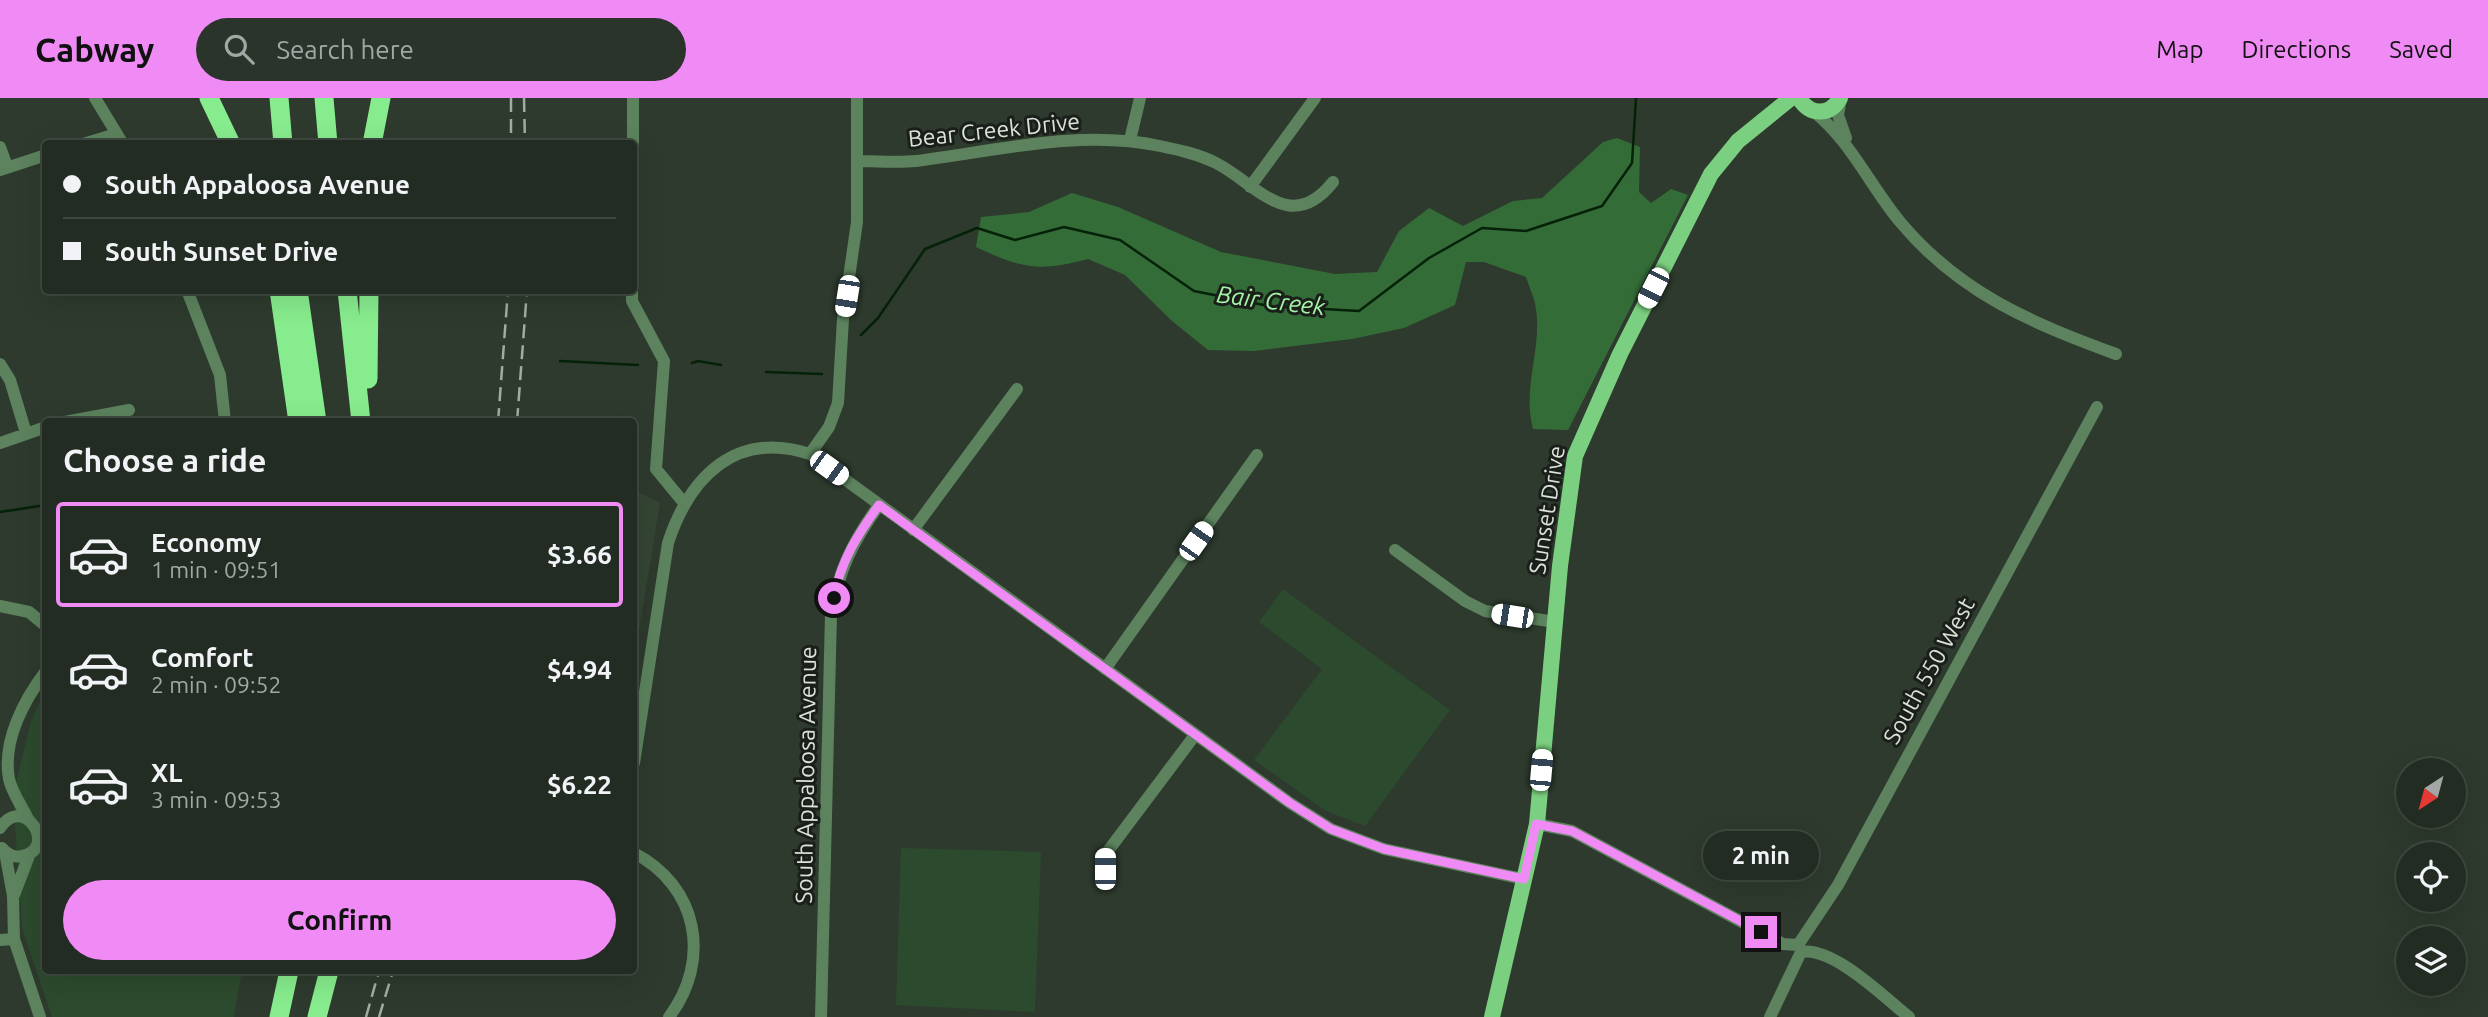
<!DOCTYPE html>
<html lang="en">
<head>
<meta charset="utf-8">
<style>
  :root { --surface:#222c22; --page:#2a342a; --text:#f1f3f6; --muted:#a2a7a5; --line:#3f4840; --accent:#f08bf5 }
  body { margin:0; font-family:Ubuntu,sans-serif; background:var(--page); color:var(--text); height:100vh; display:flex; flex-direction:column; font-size:26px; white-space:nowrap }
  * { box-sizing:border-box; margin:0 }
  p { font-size:23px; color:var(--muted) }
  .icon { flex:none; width:38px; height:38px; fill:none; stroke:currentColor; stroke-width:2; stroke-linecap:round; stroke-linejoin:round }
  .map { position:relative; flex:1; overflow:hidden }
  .details { position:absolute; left:42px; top:320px; width:595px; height:556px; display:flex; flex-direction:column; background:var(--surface); border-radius:7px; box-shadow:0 7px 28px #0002,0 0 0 2px var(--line) }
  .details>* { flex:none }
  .guide { position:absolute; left:42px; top:42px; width:595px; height:154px; border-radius:7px; box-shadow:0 7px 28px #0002,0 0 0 2px var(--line); display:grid; align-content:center; height:154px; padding:0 21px; background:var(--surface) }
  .needle { width:46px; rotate:216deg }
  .buttons { position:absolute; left:2396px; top:660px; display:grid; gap:14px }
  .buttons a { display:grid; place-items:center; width:70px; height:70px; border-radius:50%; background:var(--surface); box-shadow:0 7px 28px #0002,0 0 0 2px var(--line); font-size:35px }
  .end { position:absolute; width:32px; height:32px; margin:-16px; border:9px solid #f08bf5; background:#111; box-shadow:0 0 0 4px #111 }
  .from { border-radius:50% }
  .bubble { position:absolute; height:49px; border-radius:24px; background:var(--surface); box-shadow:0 7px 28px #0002,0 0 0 2px var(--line); font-size:23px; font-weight:600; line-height:49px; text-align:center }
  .car { position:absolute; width:21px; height:42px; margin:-21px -10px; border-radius:9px; box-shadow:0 0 5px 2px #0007; background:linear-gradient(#fff 24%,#345 0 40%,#fff 0 76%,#345 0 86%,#fff 0) }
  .guide b { display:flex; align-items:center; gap:24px; height:66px; font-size:26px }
  .guide b+b { border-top:2px solid var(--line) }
  .guide i { width:18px; height:18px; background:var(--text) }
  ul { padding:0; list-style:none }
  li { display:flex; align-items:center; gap:21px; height:105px; margin:0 14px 10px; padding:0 7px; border:4px solid transparent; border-radius:7px }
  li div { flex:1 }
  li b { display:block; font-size:26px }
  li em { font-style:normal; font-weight:600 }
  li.on { border-color:var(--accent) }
  li>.icon { width:63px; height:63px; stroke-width:1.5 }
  h2 { padding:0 21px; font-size:32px; line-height:84px }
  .action { display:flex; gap:14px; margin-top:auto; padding:14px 21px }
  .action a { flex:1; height:80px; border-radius:42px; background:var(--accent); color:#111; font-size:28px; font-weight:600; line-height:80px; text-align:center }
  header { display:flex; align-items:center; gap:42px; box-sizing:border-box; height:98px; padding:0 35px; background:var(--accent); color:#111 }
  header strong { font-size:33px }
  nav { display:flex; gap:38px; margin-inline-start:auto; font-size:24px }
  .search { width:490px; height:63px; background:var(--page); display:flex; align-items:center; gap:18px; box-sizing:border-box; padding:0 24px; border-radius:38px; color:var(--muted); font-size:26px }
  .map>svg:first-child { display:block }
  .built { fill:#344534 }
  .green { fill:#2c4a2d }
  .forest { fill:#346c38 }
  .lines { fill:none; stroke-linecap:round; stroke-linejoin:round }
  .stream { stroke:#052208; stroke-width:2.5 }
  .minor { stroke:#5c835d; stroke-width:12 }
  .major { stroke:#7bcf80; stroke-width:16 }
  .highway { stroke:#87ec8d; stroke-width:19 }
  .rail { stroke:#a2aca2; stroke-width:2.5; stroke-dasharray:14 7; stroke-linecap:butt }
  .route { stroke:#f08bf5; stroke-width:9 }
  .labels { text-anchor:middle; stroke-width:6; stroke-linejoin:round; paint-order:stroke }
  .street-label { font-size:23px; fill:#dae2da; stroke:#1a1f1a }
  .water-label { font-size:24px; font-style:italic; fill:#a3f4a6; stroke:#1a1f1a }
</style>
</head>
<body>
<header>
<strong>Cabway</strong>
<div class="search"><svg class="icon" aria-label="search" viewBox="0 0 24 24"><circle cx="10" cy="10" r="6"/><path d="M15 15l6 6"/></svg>Search here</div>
<nav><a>Map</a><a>Directions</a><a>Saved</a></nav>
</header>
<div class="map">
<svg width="2488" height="919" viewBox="0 0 2488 919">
  <rect width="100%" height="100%" fill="#2e3a2e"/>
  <!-- built -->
  <path class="built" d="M634 392 660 405 634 563Z"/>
  <!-- green -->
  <path class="green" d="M1283 491 1450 612 1365 728 1326 713 1254 662 1322 571 1259 524Z
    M45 594 46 873H242L234 919H52L22 830 13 697 31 623Z
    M901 750 1041 754 1035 914 896 907Z"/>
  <!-- forest -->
  <path class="forest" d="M1617 40 1640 49 1639 94 1651 105 1671 91 1688 97 1568 332 1533 331C1522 289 1542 252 1536 211 1535 201 1529 189 1526 179L1484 164H1466L1455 207 1404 230 1352 241 1254 253 1208 252 1172 223 1125 177 1088 161C1038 174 1023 171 976 149L981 119 1029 114 1072 95 1118 109 1221 154 1335 176 1377 174 1399 133 1429 110 1463 128 1513 103 1542 100 1603 44Z"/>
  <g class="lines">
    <!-- stream -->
    <path class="stream" d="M861 237 878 220 925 151 977 130 1015 142 1064 129 1120 142 1194 193 1269 208 1359 213 1429 160 1482 130 1526 133 1602 108 1632 65 1636 0
      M560 263 638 267
      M692 265 698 263 721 267
      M766 274 822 276
      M0 414 46 407"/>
    <!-- minor -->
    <path class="minor" d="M95 0 123 46
      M1841 0 1838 17 1846 40
      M1813 13C1851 43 1870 88 1901 125 1961 196 2032 225 2116 256
      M1130 42 1140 0
      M83 46 116 36
      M633 46V0
      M0 49 7 68
      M858 63C877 63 897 65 916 63 997 53 1079 31 1160 48 1179 52 1198 56 1216 65 1257 86 1290 138 1333 84
      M0 72 46 57
      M1250 89 1315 0
      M187 192 220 277 225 324
      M632 192V203L664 263 656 371 684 405
      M0 266 10 282 26 335
      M65 324 129 312
      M0 345 46 329
      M810 356 829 329 838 305 843 221 857 124V0
      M913 432 1017 291
      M1395 452 1465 503 1485 513 1555 524
      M0 508 29 514 46 528
      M1105 571 1257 357
      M634 665 668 445C690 378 736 332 810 356L1290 705 1331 731 1384 751 1523 781
      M28 721C22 708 12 695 9 681 2 643 24 602 46 573
      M1537 726 1572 733 1783 846 1798 847
      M0 730C24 694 59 751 22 758 13 760 7 756 2 750
      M5 754 13 798 14 841 40 919
      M634 755C698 788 712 862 669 919
      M1105 786V757L1195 637
      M14 797 30 755
      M0 842 14 841
      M1798 847 1838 787 2097 309
      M1801 854C1833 848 1885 900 1909 919
      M821 919 831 517C839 471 852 445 879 407
      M1770 919 1801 854"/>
    <!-- major -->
    <path class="major" d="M1799 0C1810 18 1830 18 1840 0
      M1492 919 1537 726 1560 468 1575 358 1620 256 1711 76 1738 43 1791 0"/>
    <!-- highway -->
    <path class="highway" d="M209 0 231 46
      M279 0 283 46
      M324 0 328 46
      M372 46 381 0
      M279 192 298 324
      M298 192 317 324
      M347 192 361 324
      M368 281 369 192
      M279 919 289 873
      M317 919 329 873"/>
    <!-- rail -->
    <path class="rail" d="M511 0V46
      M524 0 525 46
      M498 324 508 192
      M517 324 527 192
      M366 919 379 873
      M379 919 393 873"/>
  </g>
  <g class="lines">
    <!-- route -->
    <path class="route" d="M834 500C840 464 858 436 879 407L1290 705 1331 731 1384 751 1524 781 1536 726 1572 733 1761 834"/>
  </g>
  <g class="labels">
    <!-- street labels -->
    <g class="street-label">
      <text transform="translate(994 32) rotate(-6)" y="8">Bear Creek Drive</text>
      <text transform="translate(1547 412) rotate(-81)" y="8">Sunset Drive</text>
      <text transform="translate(1929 573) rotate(-61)" y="8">South 550 West</text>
      <text transform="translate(806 677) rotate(-89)" y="8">South Appaloosa Avenue</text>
    </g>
    <!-- water labels -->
    <g class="water-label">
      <text transform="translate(1271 203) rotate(7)" y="8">Bair Creek</text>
    </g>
  </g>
</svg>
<div class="buttons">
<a><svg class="needle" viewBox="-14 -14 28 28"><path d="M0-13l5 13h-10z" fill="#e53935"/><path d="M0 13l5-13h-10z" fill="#a2a7a5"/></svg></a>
<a><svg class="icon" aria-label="locate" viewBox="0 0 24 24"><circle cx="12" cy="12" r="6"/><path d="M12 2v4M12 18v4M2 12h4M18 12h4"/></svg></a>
<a><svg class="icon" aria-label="layers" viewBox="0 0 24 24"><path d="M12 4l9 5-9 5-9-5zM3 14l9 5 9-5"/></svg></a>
</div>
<i class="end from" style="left:834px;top:500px"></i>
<i class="end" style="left:1761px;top:834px"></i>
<div class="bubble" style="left:1703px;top:733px;width:116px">2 min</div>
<i class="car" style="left:1653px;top:190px;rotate:207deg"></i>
<i class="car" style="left:847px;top:198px;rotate:189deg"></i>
<i class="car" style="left:829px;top:370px;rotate:126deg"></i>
<i class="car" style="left:1196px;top:443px;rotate:35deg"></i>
<i class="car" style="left:1512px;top:518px;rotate:279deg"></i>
<i class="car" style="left:1541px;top:672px;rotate:5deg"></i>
<i class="car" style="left:1105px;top:771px;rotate:0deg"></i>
<div class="guide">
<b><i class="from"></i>South Appaloosa Avenue</b>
<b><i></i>South Sunset Drive</b>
</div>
<section class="details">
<h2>Choose a ride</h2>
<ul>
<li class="on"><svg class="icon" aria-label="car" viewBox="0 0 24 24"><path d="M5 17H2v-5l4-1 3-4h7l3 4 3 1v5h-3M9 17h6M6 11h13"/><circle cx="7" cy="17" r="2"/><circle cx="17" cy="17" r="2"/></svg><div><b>Economy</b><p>1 min · 09:51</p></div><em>$3.66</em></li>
<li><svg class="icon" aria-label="car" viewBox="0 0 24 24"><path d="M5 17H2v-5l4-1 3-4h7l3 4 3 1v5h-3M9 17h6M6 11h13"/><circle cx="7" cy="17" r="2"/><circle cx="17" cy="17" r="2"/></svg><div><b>Comfort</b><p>2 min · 09:52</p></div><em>$4.94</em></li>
<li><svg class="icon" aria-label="car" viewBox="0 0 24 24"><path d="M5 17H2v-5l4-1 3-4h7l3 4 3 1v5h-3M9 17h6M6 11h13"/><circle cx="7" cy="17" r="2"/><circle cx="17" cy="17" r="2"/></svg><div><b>XL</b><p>3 min · 09:53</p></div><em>$6.22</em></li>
</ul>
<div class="action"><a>Confirm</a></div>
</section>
</div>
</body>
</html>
